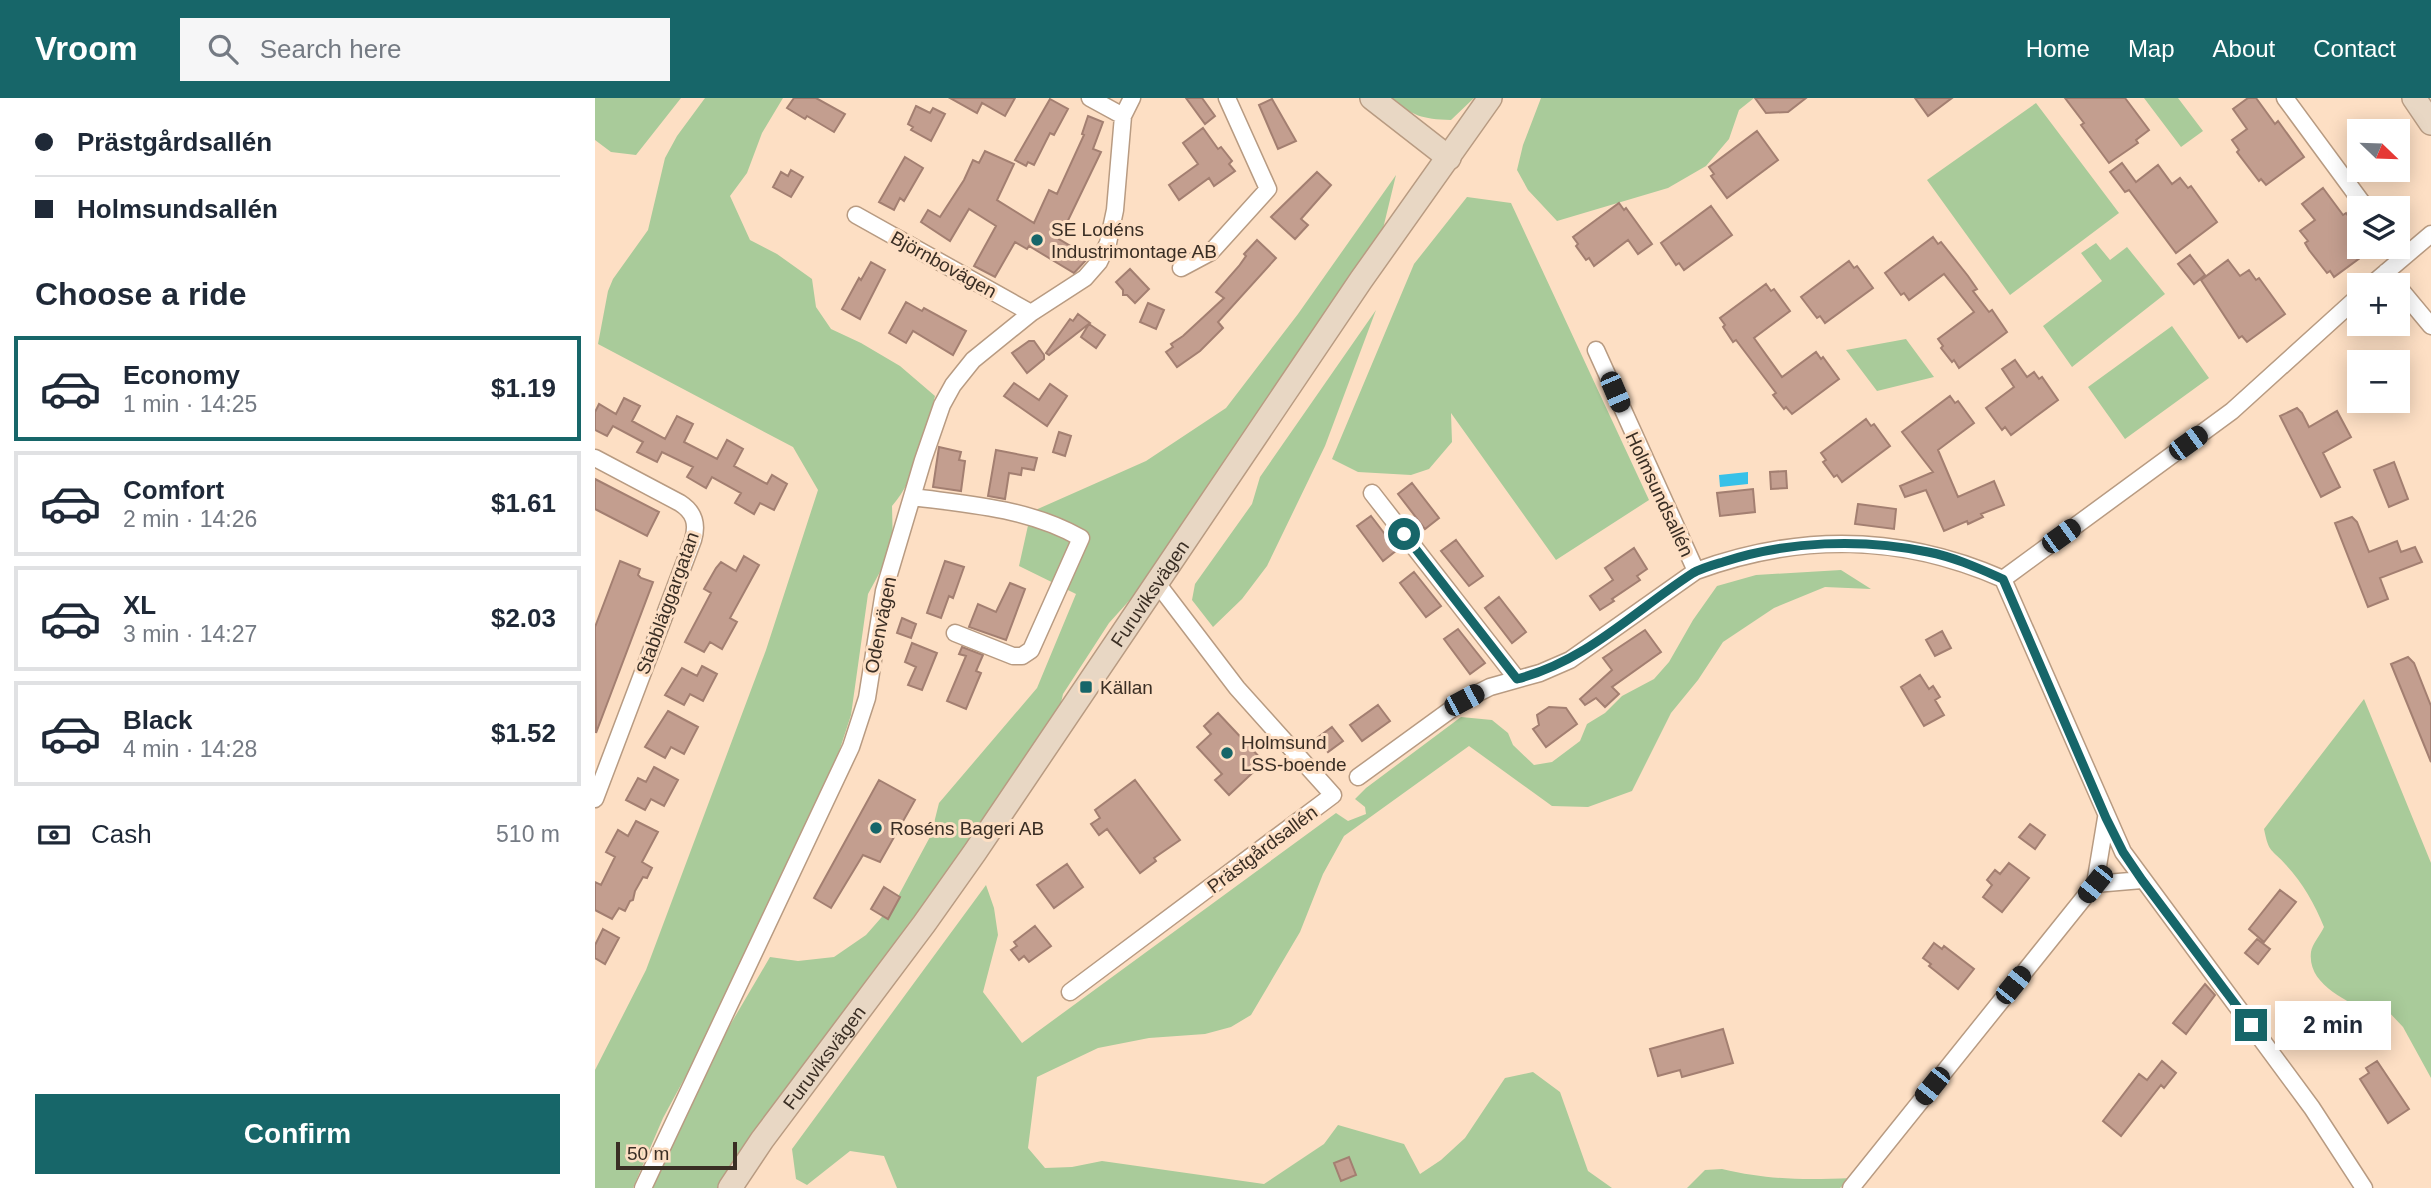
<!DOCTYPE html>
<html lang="en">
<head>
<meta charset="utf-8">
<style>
  :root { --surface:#fff; --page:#f6f6f7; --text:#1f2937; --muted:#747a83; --line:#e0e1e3; --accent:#176669 }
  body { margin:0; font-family:Arial,sans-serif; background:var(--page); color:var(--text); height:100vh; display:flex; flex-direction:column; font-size:26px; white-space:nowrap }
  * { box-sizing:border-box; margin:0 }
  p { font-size:23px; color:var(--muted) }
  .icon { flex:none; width:38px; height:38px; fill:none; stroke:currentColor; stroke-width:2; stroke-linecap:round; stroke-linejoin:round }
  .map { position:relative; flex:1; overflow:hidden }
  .drawer { display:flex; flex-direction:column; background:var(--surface); width:595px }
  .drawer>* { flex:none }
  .banner { display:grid; align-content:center; height:154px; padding:0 35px; background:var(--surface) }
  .needle { width:46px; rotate:113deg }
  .buttons { position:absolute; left:1752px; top:21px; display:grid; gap:14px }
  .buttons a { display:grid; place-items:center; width:63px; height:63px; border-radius:0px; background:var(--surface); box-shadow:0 4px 18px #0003; font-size:35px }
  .scale { position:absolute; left:21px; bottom:18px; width:121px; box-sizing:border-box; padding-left:7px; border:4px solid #3a2e24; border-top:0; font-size:19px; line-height:24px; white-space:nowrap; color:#3a2e24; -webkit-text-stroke:5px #fddfc4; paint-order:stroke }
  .end { position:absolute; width:32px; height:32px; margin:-16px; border:9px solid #176669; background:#fff; box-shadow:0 0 0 4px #fff }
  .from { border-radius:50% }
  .bubble { position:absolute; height:49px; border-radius:0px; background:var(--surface); box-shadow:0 4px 18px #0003; font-size:23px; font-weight:800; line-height:49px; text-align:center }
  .car { position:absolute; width:21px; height:42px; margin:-21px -10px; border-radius:9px; box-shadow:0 0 5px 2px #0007; background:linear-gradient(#222 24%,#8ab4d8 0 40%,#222 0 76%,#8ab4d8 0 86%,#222 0) }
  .banner b { display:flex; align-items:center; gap:24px; height:66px; font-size:26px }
  .banner b+b { border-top:2px solid var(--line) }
  .banner i { width:18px; height:18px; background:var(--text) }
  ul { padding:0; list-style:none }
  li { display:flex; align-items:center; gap:21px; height:105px; margin:0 14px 10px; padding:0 21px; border:4px solid var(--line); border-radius:0px }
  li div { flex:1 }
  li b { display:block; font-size:26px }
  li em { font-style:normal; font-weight:800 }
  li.active { border-color:var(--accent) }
  li>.icon { width:63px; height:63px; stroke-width:1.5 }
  h2 { padding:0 35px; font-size:32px; line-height:84px }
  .pay { display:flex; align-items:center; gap:18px; height:77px; padding:0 35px; font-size:26px }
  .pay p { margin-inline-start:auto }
  .button { display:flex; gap:14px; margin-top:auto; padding:14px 35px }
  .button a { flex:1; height:80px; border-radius:0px; background:var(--accent); color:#fff; font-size:28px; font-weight:800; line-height:80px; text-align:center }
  header { display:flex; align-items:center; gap:42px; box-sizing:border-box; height:98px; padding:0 35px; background:var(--accent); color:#fff }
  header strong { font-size:33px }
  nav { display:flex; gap:38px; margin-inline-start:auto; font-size:24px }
  .search { width:490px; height:63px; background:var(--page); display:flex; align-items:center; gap:18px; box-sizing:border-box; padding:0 24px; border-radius:0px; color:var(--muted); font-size:26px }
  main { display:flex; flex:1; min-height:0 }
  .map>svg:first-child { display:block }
  .green { fill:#a9cb9a }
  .water { fill:#38c1e8 }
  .building { fill:#c39e8f; stroke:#a37f71; stroke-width:2 }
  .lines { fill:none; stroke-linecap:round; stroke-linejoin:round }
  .street-casing { stroke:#b89b82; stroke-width:19 }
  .secondary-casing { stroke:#b89b82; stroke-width:26 }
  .street { stroke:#fff; stroke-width:16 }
  .secondary { stroke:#e8d7c4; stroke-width:23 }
  .route { stroke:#176669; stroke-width:9 }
  .poi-dot { fill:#176669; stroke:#fddfc4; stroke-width:2.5 }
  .labels { text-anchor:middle; stroke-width:6; stroke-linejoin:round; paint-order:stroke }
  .poi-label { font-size:19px; fill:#3a2e24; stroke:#fddfc4; text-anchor:start }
  .street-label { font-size:19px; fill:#3a2e24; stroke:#fddfc4 }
</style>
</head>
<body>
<header>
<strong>Vroom</strong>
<div class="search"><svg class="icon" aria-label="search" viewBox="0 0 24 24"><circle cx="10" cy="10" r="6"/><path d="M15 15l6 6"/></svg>Search here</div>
<nav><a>Home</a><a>Map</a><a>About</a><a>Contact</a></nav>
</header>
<main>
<section class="drawer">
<div class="banner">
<b><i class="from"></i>Prästgårdsallén</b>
<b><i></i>Holmsundsallén</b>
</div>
<h2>Choose a ride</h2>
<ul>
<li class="active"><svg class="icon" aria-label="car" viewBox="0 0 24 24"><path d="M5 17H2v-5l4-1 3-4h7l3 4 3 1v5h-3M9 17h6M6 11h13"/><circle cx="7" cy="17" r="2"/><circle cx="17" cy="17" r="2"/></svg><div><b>Economy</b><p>1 min · 14:25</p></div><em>$1.19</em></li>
<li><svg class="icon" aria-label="car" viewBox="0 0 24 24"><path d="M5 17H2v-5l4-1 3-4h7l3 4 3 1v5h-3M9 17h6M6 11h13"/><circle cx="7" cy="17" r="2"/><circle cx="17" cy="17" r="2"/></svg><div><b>Comfort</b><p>2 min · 14:26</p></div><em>$1.61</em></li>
<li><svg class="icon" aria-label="car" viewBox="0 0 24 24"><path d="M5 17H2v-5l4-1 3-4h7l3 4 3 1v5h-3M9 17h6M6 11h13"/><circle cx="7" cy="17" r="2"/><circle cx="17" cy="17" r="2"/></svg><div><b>XL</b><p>3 min · 14:27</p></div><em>$2.03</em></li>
<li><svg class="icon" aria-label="car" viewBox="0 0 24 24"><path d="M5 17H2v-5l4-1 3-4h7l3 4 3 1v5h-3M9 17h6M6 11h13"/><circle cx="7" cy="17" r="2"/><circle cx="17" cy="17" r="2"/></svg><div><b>Black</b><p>4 min · 14:28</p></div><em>$1.52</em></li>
</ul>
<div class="pay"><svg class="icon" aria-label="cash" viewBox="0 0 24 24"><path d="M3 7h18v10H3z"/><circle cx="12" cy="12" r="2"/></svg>Cash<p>510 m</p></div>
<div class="button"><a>Confirm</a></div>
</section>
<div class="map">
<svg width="1836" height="1090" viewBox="0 0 1836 1090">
  <rect width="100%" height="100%" fill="#fddfc4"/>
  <!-- green -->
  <path class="green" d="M0 0H86L41 57 16 54 0 42Z
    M110 0H188L167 35 152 75 135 98 155 142 182 156 217 181 221 209 236 231 266 245 305 268 340 298C331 335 322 380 297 408L298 450 273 496 256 617 242 660 113 937 68 1020 38 1090H0V972L51 872 171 552 223 392 198 349 3 246 13 193 18 181 53 132 70 60 82 38Z
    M794 0H879L856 22C826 21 819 18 794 0Z
    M946 0H1159L1144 12 1134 41 1111 68 1073 90 962 123 933 92 922 72 928 47Z
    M1549 0H1583L1608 33 1586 49Z
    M1441 5 1524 115 1415 197 1332 82Z
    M801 77 786 139 551 484 514 525 468 596 463 618 325 822 126 1090H57L121 951 175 859 203 863 239 859 271 837 300 804 336 737 344 705 442 590 481 496 424 468 436 414 551 363 631 310 703 216Z
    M872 99 916 105 1054 402 961 462 856 315 857 344 834 371 816 377 763 374 737 361 819 166Z
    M1501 145 1515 162 1532 149 1570 196 1477 269 1448 228 1507 183 1486 155Z
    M781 212 730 348 672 468 647 501 618 529 597 502 600 486 657 406 665 379Z
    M1577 228 1614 280 1530 341 1493 289Z
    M1311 241 1339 279 1282 293 1251 252Z
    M1246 472 1276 491 1230 489 1179 510 1128 544 1103 582 1076 615 1037 693 993 709 957 708 874 648 749 738 728 776 705 834 656 917 636 929 610 936 554 940 503 950 442 979 433 1050 450 1070 477 1069 507 1063 669 1086 729 1046 743 1027 809 1046 825 1076 846 1062 870 1040 910 980 938 974 965 994 993 1073 1017 1090H302L289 1058 255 1053 212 1087 201 1081 197 1051 391 787 399 810 403 837 388 894 427 945 741 715 753 723 771 716 770 709 760 701 771 690 866 619 897 622 913 635 918 647 939 667 957 664 985 643 992 626 1010 615 1027 598 1059 581 1074 564 1098 522 1122 488 1161 477Z
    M1769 601 1836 765V980L1808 929 1791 911 1776 915C1753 903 1712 887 1716 854 1717 846 1726 836 1729 829 1720 807 1708 785 1691 767 1676 750 1674 756 1669 731Z
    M1127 1071C1173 1082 1210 1082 1256 1080L1245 1090H1092L1110 1072Z"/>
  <!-- water -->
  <path class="water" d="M1153 374V386L1125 389 1124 377Z"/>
  <!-- building -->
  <path class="building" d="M199 0H221L250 16 239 34 212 18 210 21 192 10Z
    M355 0H420L410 18 387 5 382 15Z
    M591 0H607L620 18 610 26Z
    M1160 0H1211L1193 14 1171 15Z
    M1320 0H1357L1333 18Z
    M1470 0H1530L1554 32 1541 42 1543 45 1514 65 1486 27 1489 25Z
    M1653 0H1661L1680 26 1683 23 1709 59 1671 87 1666 81 1664 83 1642 54 1644 52 1637 42 1652 31 1638 11Z
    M455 1 473 11 459 37 455 35 439 67 433 64 431 68 420 62Z
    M677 1 701 43 683 51 664 7Z
    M321 8 335 15 338 10 350 16 336 43 316 32 318 29 313 26Z
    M493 18 508 24 498 51 506 54 464 141 494 159 479 175 434 148 432 151 420 144 400 179 379 168 401 128 374 111 355 143 326 124 333 112 345 119 369 82 378 62 384 65 390 53 419 66 402 102 439 125 454 92 462 96 489 37 487 36Z
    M608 30 623 51 626 49 637 63 634 66 640 73 619 88 614 80 584 102 574 87 603 66 588 45Z
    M1162 33 1183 62 1132 100 1116 78 1119 76 1114 69Z
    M310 59 328 70 309 103 305 100 299 112 284 104Z
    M1527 65 1541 84 1563 67 1577 86 1585 80 1593 90 1596 88 1622 124 1581 155 1534 92 1530 94 1515 74Z
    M196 72 208 79 196 99 178 89 186 74 193 78Z
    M722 74 736 87 706 121 713 127 700 141 676 119Z
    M1728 90 1748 117 1751 115 1764 133V149H1780L1739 179 1735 173 1732 175 1714 152 1710 145 1713 143 1705 133 1720 122 1707 106Z
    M1024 105 1029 112 1031 110 1057 146 1043 156 1033 142 999 168 994 160 991 162 981 148 983 146 978 139Z
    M1116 108 1137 137 1089 172 1084 165 1081 167 1066 145Z
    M1338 139 1343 146 1346 144 1373 178 1382 191 1378 193 1394 214 1397 212 1412 234 1364 270 1359 262 1357 264 1346 250 1348 248 1343 241 1379 214 1349 176 1314 202 1309 195 1306 197 1290 175Z
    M662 142 681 160 623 224 628 230 605 253 582 269 571 254 578 249 576 246 588 238 629 200 621 194 644 168 651 158 649 156Z
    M1595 157 1610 177 1599 186 1583 166Z
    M1633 162 1645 178 1654 172 1661 182 1664 180 1690 216 1652 244 1647 238 1644 240 1606 182Z
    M1254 163 1259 170 1262 168 1278 190 1230 225 1225 218 1222 220 1206 199Z
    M276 164 290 172 265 221 247 211 264 180 266 182Z
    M535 171 554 191 540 205 532 197H528V192L521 184Z
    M1171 186 1176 193 1179 191 1195 213 1159 240 1187 279 1221 254 1226 261 1228 259 1244 281 1197 316 1191 309 1189 311 1178 297 1181 295 1166 275 1141 242 1138 244 1128 229 1130 227 1125 220Z
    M311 204 327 213 329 210 371 233 358 257 318 233 311 245 294 235Z
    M553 205 569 212 561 231 545 224Z
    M483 216 495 225 454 257 451 255 475 221 478 223Z
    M494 226 510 237 501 250 486 239Z
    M434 243H439L449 257V261L432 275 417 255Z
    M1420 262 1432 279 1439 274 1444 281 1447 279 1463 302 1416 337 1410 329 1407 332 1391 310 1419 289 1407 271Z
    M419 285 444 302 455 286 472 298 452 328 409 298Z
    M1355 298 1360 305 1363 303 1379 325 1343 352 1363 399 1399 383 1409 407 1386 416 1388 419 1373 426 1372 423 1349 433 1331 392 1310 399 1305 388 1338 374 1307 334Z
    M29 300 45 308 37 323 70 341 82 318 98 326 89 344 122 361 132 342 148 351 139 368 172 386 177 377 192 386 179 412 165 405 159 416 140 405 146 395 117 379 111 390 92 379 98 369 67 354 62 364 42 354 48 344 18 328 12 338 0 332V314L4 306 21 316Z
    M1702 310 1707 315 1714 329 1742 313 1756 339 1728 355 1745 389 1726 399 1685 318Z
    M1271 321 1276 328 1279 326 1295 348 1247 384 1242 377 1239 379 1228 364 1231 362 1226 355Z
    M464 334 476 338 470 358 458 354Z
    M344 349 366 354 364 362 370 363 366 393 338 389Z
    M401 352 442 360 439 372 427 370 426 377 414 375 410 401 393 398Z
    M1799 364 1813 401 1794 409 1779 372Z
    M1191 373 1192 390 1176 391 1175 374Z
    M0 381 64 414 52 438 0 411Z
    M817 385 844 420 830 431 803 396Z
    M1158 391 1160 414 1125 418 1122 395Z
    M1263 406 1301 411 1299 431 1260 426Z
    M776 418 802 452 788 463 762 428Z
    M1757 419 1762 424 1774 454 1802 443 1806 454 1820 449 1827 464 1785 480 1793 501 1773 509 1740 425Z
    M861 442 888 478 874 488 846 453Z
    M1039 450 1052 471 1042 478 1045 482 1017 501 1019 503 1005 512 995 498 1018 482 1010 470Z
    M149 458 164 467 135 520 142 524 127 551 115 544 109 554 90 544 116 495 109 491 121 470 126 464 141 473Z
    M25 463 45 471 43 477 46 480 58 484 1 635 0 529Z
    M350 463 369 469 358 500 354 498 346 520 332 515Z
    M819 474 846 508 831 519 805 485Z
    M415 485 430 491 411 542 374 529 383 506 401 514Z
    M904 499 931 534 917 545 890 510Z
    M307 520 321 526 316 540 302 535Z
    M863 531 890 565 875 576 849 541Z
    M1050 532 1066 554 1017 589 1024 596 1010 609 1001 600 990 607 985 601 1017 572 1008 560Z
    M1347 533 1356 550 1340 558 1331 542Z
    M317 545 342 555 327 592 313 587 321 569 310 564Z
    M367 549 388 557 381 573 386 575 371 611 352 603 371 558 364 556Z
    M1813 559 1819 565 1836 608V664L1796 566Z
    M107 568 122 576 108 603 95 596 89 607 70 597 87 570 102 578Z
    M1325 577 1334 591 1338 588 1345 599 1340 602 1349 617 1329 628 1306 589Z
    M783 607 795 623 767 643 755 627Z
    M954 609 971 610 982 626 951 649 938 631 944 627 942 617Z
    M73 613 103 629 89 656 76 649 70 660 50 649Z
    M623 615 669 664 634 697 620 682 627 676 602 649 616 636 609 628Z
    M737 629 748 643 733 654 722 640Z
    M59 669 83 682 69 708 56 701 50 712 31 702 43 680 51 684Z
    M284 682 320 702 285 764 268 757 236 810 219 800Z
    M540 682 585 742 559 760 561 763 545 775 512 731 504 737 496 726 505 720 500 712Z
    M41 723 63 734 47 764 57 770 52 780 48 779 40 793 38 802 35 803 30 813 24 810 17 821 0 812V784L6 787 20 759 11 754 23 732 33 738Z
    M1435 726 1450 737 1440 751 1424 739Z
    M1414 765 1434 780 1407 814 1388 799 1397 787 1392 782 1400 772 1405 776Z
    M472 766 488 789 459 810 442 787Z
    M289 789 305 799 293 821 276 811Z
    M1685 792 1701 804 1669 844 1654 831Z
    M440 828 456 848 434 864 429 858 424 862 416 852 422 848 419 844Z
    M8 831 24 840 10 866 0 860V847Z
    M1662 841 1675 851 1663 866 1650 855Z
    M1339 845 1347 851 1349 848 1379 871 1363 891 1334 868 1336 866 1328 860Z
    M1610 886 1620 897 1591 936 1578 925Z
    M1128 931 1138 965 1087 979 1085 972 1063 978 1055 951Z
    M1567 963 1581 975 1569 990 1566 987 1526 1038 1508 1023 1544 976 1552 982Z
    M1782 963 1814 1011 1793 1025 1765 981 1774 975 1771 970Z
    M754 1059 761 1077 746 1083 739 1065Z"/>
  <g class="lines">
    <!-- street casing -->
    <g class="street-casing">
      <path id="street" d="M495 0 528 18
        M1690 0 1771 110
        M261 117 436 215
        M586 170 616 154 673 91 632 0
        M1791 174 1836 228
        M1776 187 1836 136
        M1001 252 1101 473
        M0 360 85 405C99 414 103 425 98 442L0 701
        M777 395 922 581
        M318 399C376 407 433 410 486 440L436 552 427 558H418L360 535
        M1408 481 1637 313 1764 198
        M763 679 869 602 895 589 945 575 975 562 1101 473C1205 435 1306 436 1408 481L1528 754 1717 1010 1769 1090
        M1511 720 1500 786 1547 782
        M475 894 738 697 642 590 562 485
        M48 1090 256 649 272 600 289 493 328 362 347 307 358 287 378 262 436 215 490 180 504 164 513 145 520 112 528 18 537 0
        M1256 1090 1500 786"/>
    </g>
    <!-- secondary casing -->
    <g class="secondary-casing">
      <g id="secondary">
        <path d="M777 0 854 60"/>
        <path d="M1819 0 1836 25"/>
        <path id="s1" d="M135 1090 167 1042 329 826 380 754 766 182 895 0"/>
      </g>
    </g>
    <!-- street -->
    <use href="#street" class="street"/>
    <!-- secondary -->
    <use href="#secondary" class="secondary"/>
  </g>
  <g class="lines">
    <!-- route -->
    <path class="route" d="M809 436 922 581C992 563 1039 513 1098 475 1107 470 1118 467 1128 464 1192 443 1267 440 1333 454 1359 459 1383 470 1408 481L1511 720 1528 754 1547 782 1656 927"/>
  </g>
  <!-- markers -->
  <g class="poi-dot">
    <circle cx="442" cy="142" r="7"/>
    <rect x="484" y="582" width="14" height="14" rx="3.5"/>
    <circle cx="632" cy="655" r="7"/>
    <circle cx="281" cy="730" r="7"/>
  </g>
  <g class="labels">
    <!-- poi labels -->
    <g class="poi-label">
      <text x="456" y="138">SE Lodéns<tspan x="456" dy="22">Industrimontage AB</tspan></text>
      <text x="505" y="596">Källan</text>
      <text x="646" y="651">Holmsund<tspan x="646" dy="22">LSS-boende</tspan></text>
      <text x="295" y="737">Roséns Bageri AB</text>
    </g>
    <!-- street labels -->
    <g class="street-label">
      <text transform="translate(349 166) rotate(29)" y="7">Björnbovägen</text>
      <text transform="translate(1065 396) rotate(65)" y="7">Holmsundsallén</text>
      <text dy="7" stroke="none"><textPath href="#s1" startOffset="728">Furuviksvägen</textPath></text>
      <text transform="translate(72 505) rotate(-70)" y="7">Stabbläggargatan</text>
      <text transform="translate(285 527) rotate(-79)" y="7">Odenvägen</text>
      <text transform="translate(667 751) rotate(-37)" y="7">Prästgårdsallén</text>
      <text dy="7" stroke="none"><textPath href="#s1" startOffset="161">Furuviksvägen</textPath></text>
    </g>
  </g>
</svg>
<div class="buttons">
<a><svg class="needle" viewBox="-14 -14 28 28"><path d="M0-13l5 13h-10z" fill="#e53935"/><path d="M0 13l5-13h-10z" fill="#747a83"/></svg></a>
<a><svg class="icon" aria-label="layers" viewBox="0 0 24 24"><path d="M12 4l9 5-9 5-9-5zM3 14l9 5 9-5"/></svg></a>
<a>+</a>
<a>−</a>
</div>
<div class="scale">50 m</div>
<i class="end from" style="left:809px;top:436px"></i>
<i class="end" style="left:1656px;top:927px"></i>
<div class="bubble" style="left:1680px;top:903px;width:116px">2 min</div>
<i class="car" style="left:1020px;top:294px;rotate:157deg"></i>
<i class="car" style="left:1593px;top:345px;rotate:54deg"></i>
<i class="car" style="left:1466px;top:438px;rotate:54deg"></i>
<i class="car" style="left:869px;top:602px;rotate:62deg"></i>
<i class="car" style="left:1500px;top:786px;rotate:219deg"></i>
<i class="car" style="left:1418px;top:887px;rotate:39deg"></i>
<i class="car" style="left:1337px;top:988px;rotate:219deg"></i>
</div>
</main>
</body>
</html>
